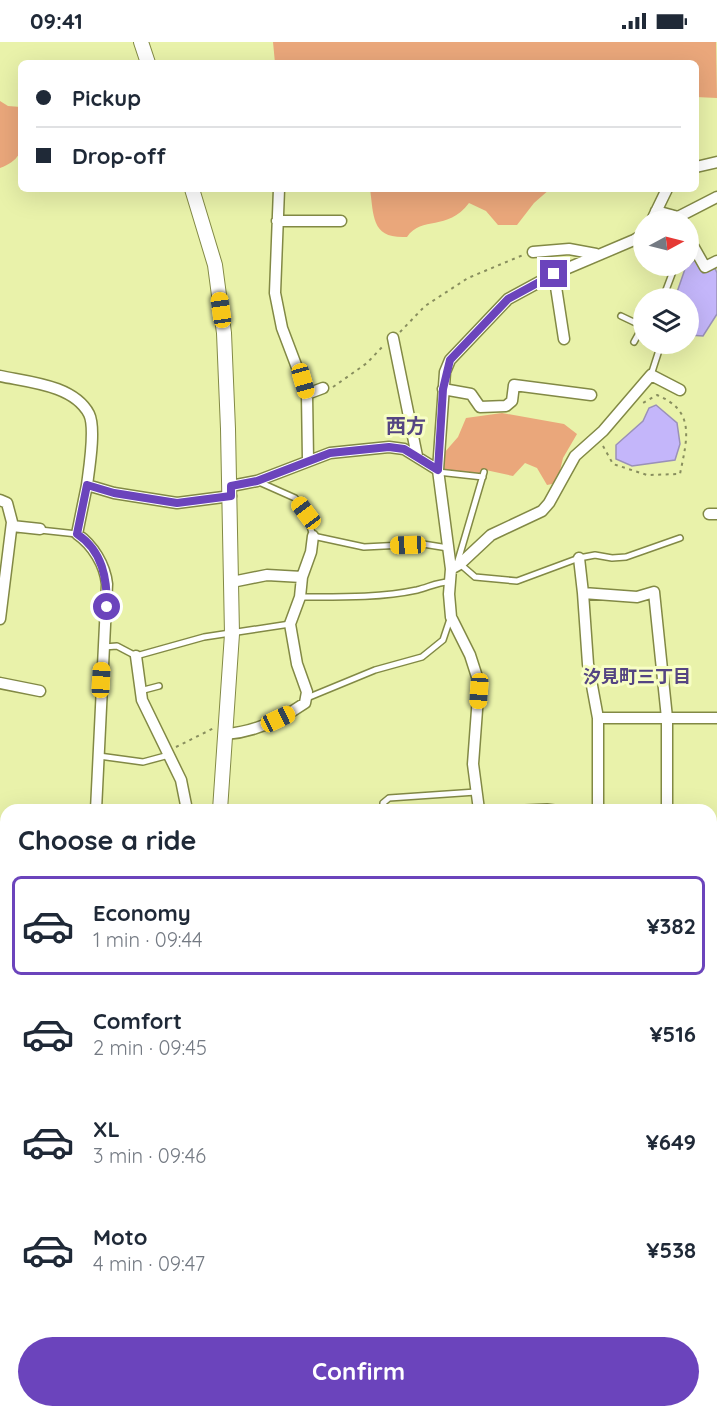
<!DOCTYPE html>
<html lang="en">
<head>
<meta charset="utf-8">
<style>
  :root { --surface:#fff; --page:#f6f6f7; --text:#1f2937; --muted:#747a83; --line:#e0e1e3; --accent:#6b44bc }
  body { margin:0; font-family:Quicksand,"Noto Sans JP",sans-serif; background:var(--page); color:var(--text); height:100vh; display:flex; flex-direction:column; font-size:22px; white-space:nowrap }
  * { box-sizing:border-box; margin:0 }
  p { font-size:20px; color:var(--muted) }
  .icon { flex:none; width:33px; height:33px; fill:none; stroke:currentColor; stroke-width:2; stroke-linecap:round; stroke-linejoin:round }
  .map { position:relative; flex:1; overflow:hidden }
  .drawer { position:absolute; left:0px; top:762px; width:717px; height:614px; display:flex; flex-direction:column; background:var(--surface); border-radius:18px 18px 0 0; box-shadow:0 6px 24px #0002 }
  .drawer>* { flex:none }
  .hud { position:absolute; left:18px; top:18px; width:681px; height:132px; border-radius:9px; box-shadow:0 6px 24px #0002; display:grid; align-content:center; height:132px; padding:0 18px; background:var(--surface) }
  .needle { width:39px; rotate:83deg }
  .fabs { position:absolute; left:633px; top:168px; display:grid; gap:12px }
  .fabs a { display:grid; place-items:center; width:66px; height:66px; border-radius:50%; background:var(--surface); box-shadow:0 6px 24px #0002; font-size:30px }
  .end { position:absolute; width:27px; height:27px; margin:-14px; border:8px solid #6b44bc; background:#fff; box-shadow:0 0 0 3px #fff }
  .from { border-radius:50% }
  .car { position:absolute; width:18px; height:36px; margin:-18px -9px; border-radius:8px; box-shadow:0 0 4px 2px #0007; background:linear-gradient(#f5c518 24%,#345 0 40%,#f5c518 0 76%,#345 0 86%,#f5c518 0) }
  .hud b { display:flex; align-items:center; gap:21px; height:57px; font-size:22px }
  .hud b+b { border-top:2px solid var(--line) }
  .hud i { width:15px; height:15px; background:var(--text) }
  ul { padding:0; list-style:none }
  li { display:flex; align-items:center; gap:18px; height:99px; margin:0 12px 9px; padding:0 6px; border:3px solid transparent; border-radius:9px }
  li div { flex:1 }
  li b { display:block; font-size:22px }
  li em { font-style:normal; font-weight:700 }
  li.active { border-color:var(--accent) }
  li>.icon { width:54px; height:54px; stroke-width:1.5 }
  h2 { padding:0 18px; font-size:27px; line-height:72px }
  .button { display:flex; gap:12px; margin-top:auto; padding:12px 18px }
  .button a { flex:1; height:69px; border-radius:36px; background:var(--accent); color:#fff; font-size:24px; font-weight:700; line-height:69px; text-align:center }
  .status { display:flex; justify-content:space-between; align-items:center; height:42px; padding:0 30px; background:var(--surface); direction:ltr }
  .status svg { height:16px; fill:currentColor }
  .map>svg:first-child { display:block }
  .green { fill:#eaa77b }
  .water { fill:#c4b6fa; stroke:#9a91b8; stroke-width:1.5 }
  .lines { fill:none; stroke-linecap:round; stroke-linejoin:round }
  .service-casing { stroke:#828945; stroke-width:8 }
  .minor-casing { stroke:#828945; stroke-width:13 }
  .tertiary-casing { stroke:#828945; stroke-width:16 }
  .path { stroke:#888e5e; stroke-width:2; stroke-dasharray:3 4.5; stroke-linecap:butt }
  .service { stroke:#fff; stroke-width:5 }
  .minor { stroke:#fff; stroke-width:10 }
  .tertiary { stroke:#fff; stroke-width:14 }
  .route { stroke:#6b44bc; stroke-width:8 }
  .labels { text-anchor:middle; stroke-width:6; stroke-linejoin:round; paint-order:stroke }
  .neighbourhood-label { font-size:18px; font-weight:bold; fill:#544482; stroke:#f7fec5 }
  .quarter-label { font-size:20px; font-weight:bold; fill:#544482; stroke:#f7fec5 }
</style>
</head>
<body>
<div class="status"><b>09:41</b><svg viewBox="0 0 49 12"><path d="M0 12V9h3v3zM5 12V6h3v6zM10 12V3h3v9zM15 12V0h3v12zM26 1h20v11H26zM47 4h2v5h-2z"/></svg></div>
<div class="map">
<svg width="717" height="1375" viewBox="0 0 717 1375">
  <rect width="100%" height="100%" fill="#e9f2aa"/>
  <!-- green -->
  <path class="green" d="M273 0H716L717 56 696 55V21H275Z
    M0 59 8 64 21 65C21 94 31 115 0 126Z
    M370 147H550L534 161 517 183H498L486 169 469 161C447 190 422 173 407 195 371 197 374 174 370 147Z
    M502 371 564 382 577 392 563 416 557 441 547 443 537 426 525 421 513 434 481 427 479 433 444 428V411L458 395 466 376Z
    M16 1370H153L154 1375H15Z"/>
  <!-- water -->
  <path class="water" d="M695 218 703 231 715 226 717 231V272L703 294 689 293 688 256H675L685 227Z
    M656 363 677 381 680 402 675 418 632 424 616 417V403L643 379 649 366Z"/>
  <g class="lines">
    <!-- service casing -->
    <g class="service-casing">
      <path id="service" d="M663 256 675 224
        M621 274 642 284
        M634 300 644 282
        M651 333 661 302
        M438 430 483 435
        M259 440 295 456 306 471 313 494 364 505 423 502 448 506
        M40 488 77 492
        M457 522 484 430
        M460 522 475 535 517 539 579 516 595 513 612 516 626 515 680 496
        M300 555C338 555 380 556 417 548 429 545 438 540 449 540
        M104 605 117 604 136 614 204 595 290 582
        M140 649 159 644
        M307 656 375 628 422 615 443 598 450 577
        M99 714 143 720 169 713
        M383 768V761L389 756 476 750
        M482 768 547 765 570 768"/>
    </g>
    <!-- minor casing -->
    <g class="minor-casing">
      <path id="minor" d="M696 125 717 120
        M279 147 275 251 282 286 307 352 308 418
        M656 169 678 175 717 155
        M652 178 667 147
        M277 179H341
        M688 195 705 225 717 219
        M533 210 569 207 596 212
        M554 232 564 297
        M393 296 417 414
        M0 334C28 340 74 343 89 372 96 386 89 427 87 443L114 451 177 461 231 454
        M443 347 471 352 480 365 506 364 512 359 514 343 591 353
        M307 352 323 346
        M87 443 77 492C93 503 105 523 107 542L96 768
        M231 444 257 439 330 411 389 405 404 407 438 428
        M0 458 7 461 12 480 0 577
        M709 472H717
        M12 484 40 487
        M579 516 583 551
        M451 527 460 522 491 493 542 469 549 461 575 414 603 389 651 333 680 348
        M232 540 267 533 302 535
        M136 614 142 658 181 738 187 768
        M0 641 40 649
        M598 676H717
        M226 692C254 690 282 677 305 661L307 650 297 622 290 582 300 555 302 535 311 510 313 494
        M479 768 473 722 479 641 470 613 451 575 449 552 451 527 438 428 445 330 450 318 508 257 554 232 634 198 644 192
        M598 768V676L588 622 583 551 637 555 654 550 667 676V768
        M0 800 6 801
        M711 841H717
        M711 1000H717
        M0 1008 6 1009
        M711 1031 717 1044
        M0 1121 6 1122
        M711 1218 717 1214
        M158 1370 159 1375
        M347 1370 348 1375
        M423 1370V1375
        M483 1370V1375
        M545 1370 547 1375
        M642 1370 645 1375
        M8 1375 9 1370"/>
    </g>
    <!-- tertiary casing -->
    <g class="tertiary-casing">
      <path id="tertiary" d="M141 0 148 21
        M192 147 215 223 224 291 228 387 232 592 220 768
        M0 1299 6 1300
        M250 1370 251 1375
        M630 1370 631 1375"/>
    </g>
    <!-- path -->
    <path class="path" d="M400 290 425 264 468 236 523 213
      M333 345 367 321 384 303
      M603 404 613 422 647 433 680 432C687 397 696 369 657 353L641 362
      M176 705 214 686
      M133 1370 134 1375
      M20 1373 37 1370
      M46 1375 92 1370"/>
    <!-- service -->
    <use href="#service" class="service"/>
    <!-- minor -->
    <use href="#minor" class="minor"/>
    <!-- tertiary -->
    <use href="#tertiary" class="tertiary"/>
  </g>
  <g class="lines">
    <!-- route -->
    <path class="route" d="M107 565C107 537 103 509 77 492L87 443 114 451 177 461 231 454V444L257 439 330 411 389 405 404 407 438 428 443 347 450 318 508 257 554 232"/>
  </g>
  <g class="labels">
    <!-- neighbourhood labels -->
    <g class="neighbourhood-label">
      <text x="637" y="641">汐見町三丁目</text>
    </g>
    <!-- quarter labels -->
    <g class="quarter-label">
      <text x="406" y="391">西方</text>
    </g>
  </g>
</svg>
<div class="fabs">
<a><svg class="needle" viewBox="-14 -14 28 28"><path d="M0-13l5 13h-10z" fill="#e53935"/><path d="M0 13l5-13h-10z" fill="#747a83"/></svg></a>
<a><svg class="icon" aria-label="layers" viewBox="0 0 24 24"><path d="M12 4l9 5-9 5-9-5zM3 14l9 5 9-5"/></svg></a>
</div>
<i class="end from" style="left:107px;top:565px"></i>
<i class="end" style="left:554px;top:232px"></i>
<i class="car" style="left:221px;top:268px;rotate:352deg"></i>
<i class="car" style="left:303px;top:339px;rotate:164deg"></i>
<i class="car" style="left:306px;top:471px;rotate:323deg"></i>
<i class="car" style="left:408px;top:503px;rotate:268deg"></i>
<i class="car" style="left:101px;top:638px;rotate:3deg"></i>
<i class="car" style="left:479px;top:649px;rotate:184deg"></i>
<i class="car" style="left:278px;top:677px;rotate:65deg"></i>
<div class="hud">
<b><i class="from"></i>Pickup</b>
<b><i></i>Drop-off</b>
</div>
<section class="drawer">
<h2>Choose a ride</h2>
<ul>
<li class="active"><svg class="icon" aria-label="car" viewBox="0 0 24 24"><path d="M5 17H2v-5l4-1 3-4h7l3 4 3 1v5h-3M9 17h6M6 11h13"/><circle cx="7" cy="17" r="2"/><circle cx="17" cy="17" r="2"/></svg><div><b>Economy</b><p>1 min · 09:44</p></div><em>¥382</em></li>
<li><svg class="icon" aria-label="car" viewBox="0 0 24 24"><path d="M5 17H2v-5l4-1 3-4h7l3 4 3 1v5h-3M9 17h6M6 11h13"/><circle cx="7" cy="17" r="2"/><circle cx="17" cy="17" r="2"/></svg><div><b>Comfort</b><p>2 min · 09:45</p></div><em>¥516</em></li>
<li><svg class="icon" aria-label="car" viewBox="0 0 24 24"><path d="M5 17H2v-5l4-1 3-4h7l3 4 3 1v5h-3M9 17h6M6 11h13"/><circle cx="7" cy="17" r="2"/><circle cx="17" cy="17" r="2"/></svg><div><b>XL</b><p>3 min · 09:46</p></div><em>¥649</em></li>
<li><svg class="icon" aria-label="car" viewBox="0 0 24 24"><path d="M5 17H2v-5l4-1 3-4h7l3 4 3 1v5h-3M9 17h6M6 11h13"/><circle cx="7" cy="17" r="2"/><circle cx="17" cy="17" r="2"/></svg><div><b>Moto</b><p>4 min · 09:47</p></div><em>¥538</em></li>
</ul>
<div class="button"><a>Confirm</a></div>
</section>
</div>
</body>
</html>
